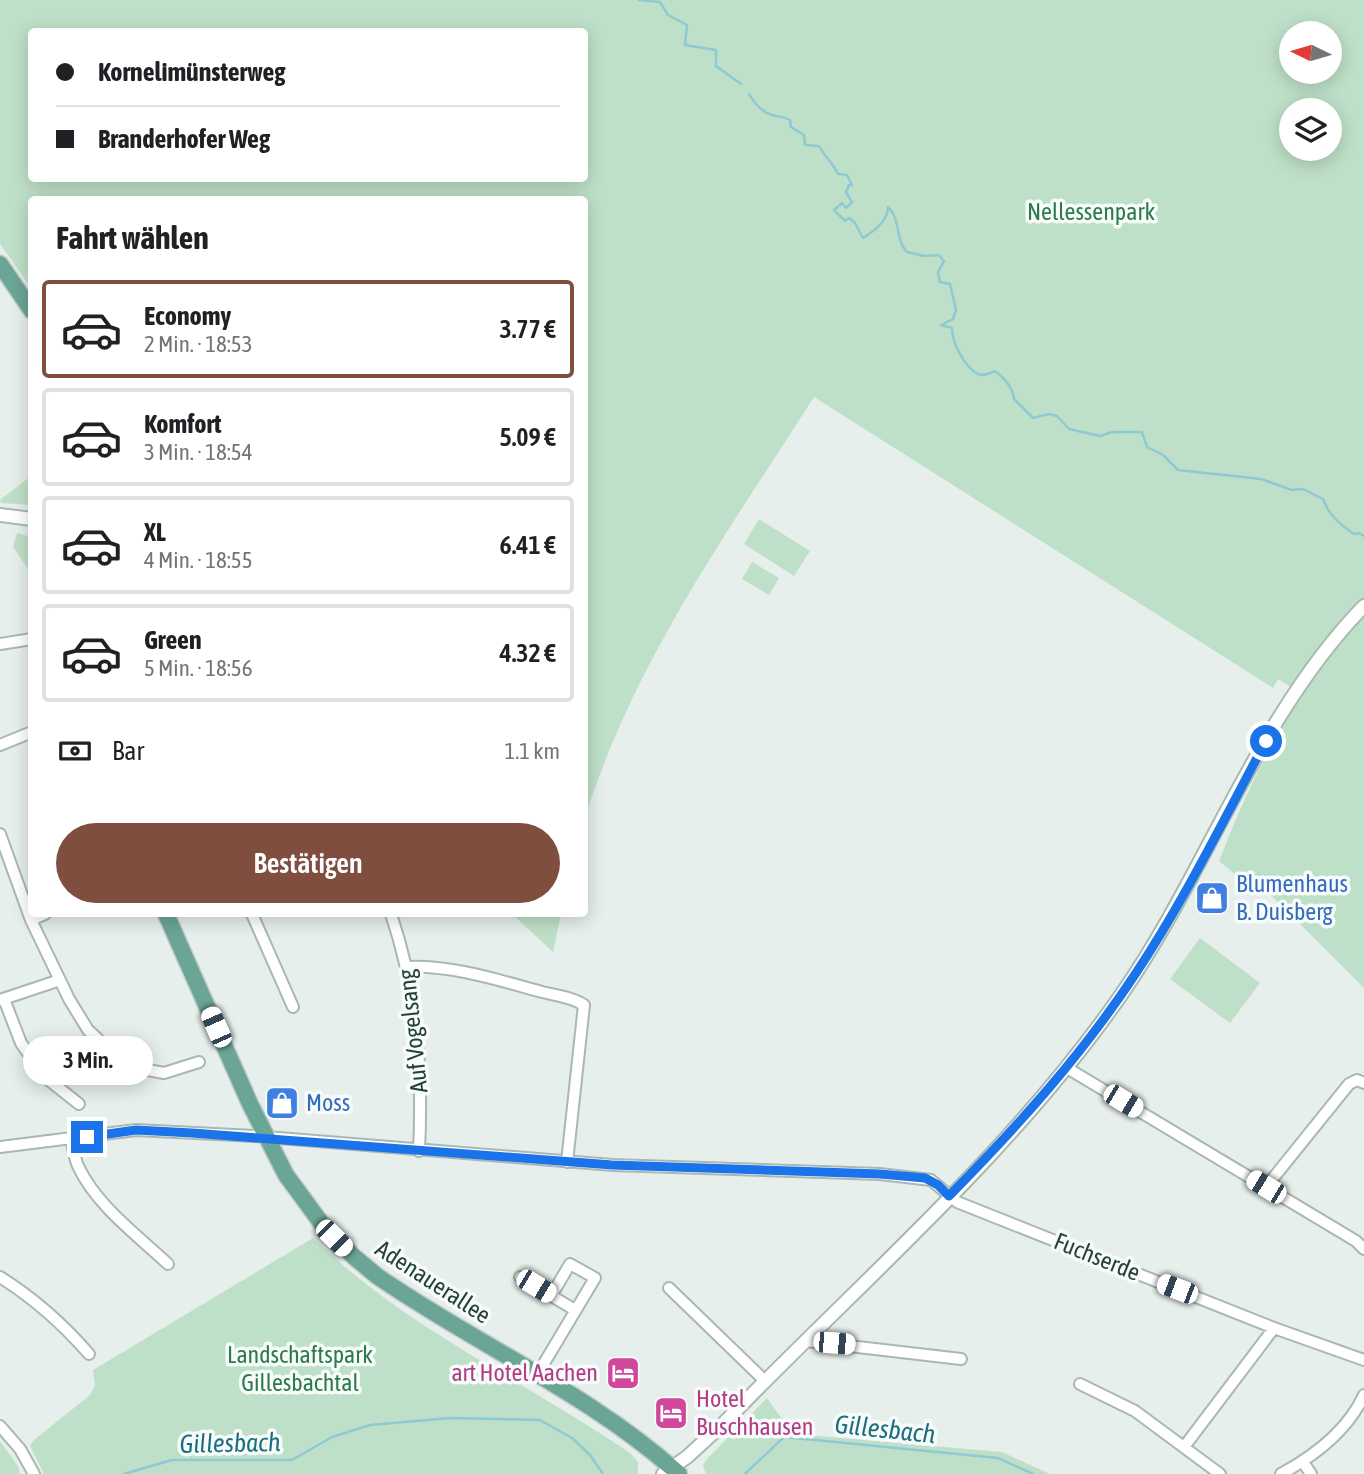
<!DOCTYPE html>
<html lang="de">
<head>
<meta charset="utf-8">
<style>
  :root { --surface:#fff; --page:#f2f2f2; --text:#202124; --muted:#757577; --line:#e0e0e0; --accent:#7f4e3f }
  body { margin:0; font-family:"Asap Condensed",sans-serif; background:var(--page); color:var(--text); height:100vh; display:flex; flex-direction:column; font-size:26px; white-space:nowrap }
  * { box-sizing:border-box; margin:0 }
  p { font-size:23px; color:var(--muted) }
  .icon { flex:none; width:38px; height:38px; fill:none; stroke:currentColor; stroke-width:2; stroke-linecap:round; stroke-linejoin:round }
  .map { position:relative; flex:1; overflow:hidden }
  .panel { position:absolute; left:28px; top:196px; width:560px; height:721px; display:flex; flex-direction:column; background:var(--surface); border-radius:7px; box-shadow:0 4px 18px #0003 }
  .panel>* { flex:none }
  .guide { position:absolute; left:28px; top:28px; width:560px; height:154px; border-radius:7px; box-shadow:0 4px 18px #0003; display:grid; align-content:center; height:154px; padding:0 28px; background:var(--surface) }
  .needle { width:46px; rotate:275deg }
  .buttons { position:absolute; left:1279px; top:21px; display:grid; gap:14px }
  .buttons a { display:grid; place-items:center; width:63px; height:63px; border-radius:50%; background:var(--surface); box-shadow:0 4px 18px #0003; font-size:35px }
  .end { position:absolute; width:32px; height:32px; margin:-16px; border:9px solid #1a73e8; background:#fff; box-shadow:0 0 0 4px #fff }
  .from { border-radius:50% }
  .bubble { position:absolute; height:49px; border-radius:24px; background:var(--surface); box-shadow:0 4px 18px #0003; font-size:23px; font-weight:600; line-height:49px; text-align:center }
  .car { position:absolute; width:21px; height:42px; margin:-21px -10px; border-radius:9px; box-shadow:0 0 5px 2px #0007; background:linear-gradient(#fff 24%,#345 0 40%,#fff 0 76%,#345 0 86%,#fff 0) }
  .guide b { display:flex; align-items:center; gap:24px; height:66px; font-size:26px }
  .guide b+b { border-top:2px solid var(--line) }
  .guide i { width:18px; height:18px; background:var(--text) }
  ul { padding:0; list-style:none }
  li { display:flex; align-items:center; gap:21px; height:98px; margin:0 14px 10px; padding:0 14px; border:4px solid var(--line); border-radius:7px }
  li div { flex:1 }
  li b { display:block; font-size:26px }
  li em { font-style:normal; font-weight:600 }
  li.on { border-color:var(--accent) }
  li>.icon { width:63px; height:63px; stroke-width:1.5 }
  h2 { padding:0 28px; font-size:32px; line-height:84px }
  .pay { display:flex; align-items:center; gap:18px; height:77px; padding:0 28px; font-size:26px }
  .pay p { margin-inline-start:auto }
  .cta { display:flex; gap:14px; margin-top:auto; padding:14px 28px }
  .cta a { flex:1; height:80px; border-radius:42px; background:var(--accent); color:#fff; font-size:28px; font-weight:600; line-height:80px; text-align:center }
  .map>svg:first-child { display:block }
  .green { fill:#bfe0c8; fill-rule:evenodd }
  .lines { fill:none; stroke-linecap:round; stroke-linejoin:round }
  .stream { stroke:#8ec9d4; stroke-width:2.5 }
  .minor-casing { stroke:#a8b8b2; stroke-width:14 }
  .tertiary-casing { stroke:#a8b8b2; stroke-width:16 }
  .primary-casing { stroke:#c2cac8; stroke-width:19 }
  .minor { stroke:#fff; stroke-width:10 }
  .tertiary { stroke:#fff; stroke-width:12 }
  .primary { stroke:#6aa596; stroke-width:16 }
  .route { stroke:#1a73e8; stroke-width:9 }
  .labels { text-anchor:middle; stroke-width:7; stroke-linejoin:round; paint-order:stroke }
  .park-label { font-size:24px; fill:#2d7a4b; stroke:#f7fbf9 }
  .shop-label { font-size:24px; fill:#366cbe; stroke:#f7fbf9; text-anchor:start }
  .street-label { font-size:24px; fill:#24423a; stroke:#f7fbf9 }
  .hotel-label { font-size:24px; fill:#b23c85; stroke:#f7fbf9; text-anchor:end }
  .water-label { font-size:26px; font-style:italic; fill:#1c6f80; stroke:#f7fbf9 }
</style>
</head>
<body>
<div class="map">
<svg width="1364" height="1474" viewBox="0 0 1364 1474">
  <rect width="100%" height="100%" fill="#e6efeb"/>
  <!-- green -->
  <path class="green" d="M0 0H1364V598L1341 619 1291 687 1278 679 1273 688 814 397C728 532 633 663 585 818L584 200H32L31 288 0 244ZM32 32H584V178H32ZM1292 33H1330V72H1292ZM1292 110H1330V149H1292Z
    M31 476V505L1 503 0 500Z
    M759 519 810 551 794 576 744 544Z
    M17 533 31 537V573L13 547Z
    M752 562 779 578 769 595 742 579Z
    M1364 614V988L1257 881 1252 888 1219 861C1252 775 1300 680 1364 614Z
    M509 914H561L553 952 513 915Z
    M1200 938 1260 983 1230 1023 1170 979Z
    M313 1238C405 1328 525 1381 630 1453L638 1462V1474H44L30 1446 34 1440 90 1395 95 1385 93 1370Z
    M767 1398 794 1436H818L1002 1452 1050 1474H706L703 1466 706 1460Z
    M0 1441 18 1466 20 1474H0Z"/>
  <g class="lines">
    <!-- stream -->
    <path class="stream" d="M639 0 660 2 668 15 687 25 685 45 716 50V66L741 84
      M749 94C754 103 762 112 772 115 779 117 783 116 790 120L791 127 804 135 805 145 819 146C825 157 833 163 838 174L847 175 852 185H849L846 192 852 202 846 208 842 203 834 210 845 221 849 218 855 223 863 238C874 231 888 221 888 207 901 219 895 240 907 252L924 256 939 255 944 261 938 272 940 282 950 284 956 310 953 319 941 325 952 328C952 342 964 367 978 374 983 377 990 373 995 371 1004 378 1013 387 1014 399L1033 418 1049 414 1057 416 1069 429 1100 436 1112 432H1142L1147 447 1163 455 1178 470 1261 479 1292 490 1303 489 1323 499C1329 516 1340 524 1354 534L1359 533 1364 536
      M124 1474 172 1460H292L332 1437 370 1425 450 1418 540 1420 572 1438 590 1455 603 1474
      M745 1474 784 1437 998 1458 1033 1474"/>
    <!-- minor casing -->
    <g class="minor-casing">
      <path id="minor" d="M0 644 32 639
        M0 745 32 732
        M0 834 31 920 69 999 88 1030 116 1056 142 1069 164 1073 199 1062
        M252 914 293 1007
        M391 914C417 991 423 1069 419 1151
        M31 920 45 914
        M407 967C452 965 498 980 542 992 555 995 572 997 584 1005L567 1162
        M4 999 21 1043 45 1077 79 1104
        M0 1000 60 980
        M1067 1068 1356 1241 1364 1249
        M71 1138C73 1147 74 1157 78 1166 96 1205 137 1235 168 1264
        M0 1147 136 1130 254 1136 613 1165 880 1174 931 1180 957 1202 1274 1328 1364 1360
        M1266 1187 1349 1084 1357 1080 1364 1083
        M0 1277C35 1299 62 1323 89 1354
        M520 1277 575 1310
        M669 1288 765 1381
        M806 1341 961 1359
        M537 1375 595 1278 570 1264 551 1296
        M1080 1384 1135 1411 1220 1474
        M0 1426 20 1449 34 1474
        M1184 1447 1274 1328
        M1303 1462 1311 1474
        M1281 1474C1314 1456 1348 1430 1364 1395"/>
    </g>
    <!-- tertiary casing -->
    <g class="tertiary-casing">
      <path id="tertiary" d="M0 515 32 519
        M663 1474 687 1457 723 1424C858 1284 1010 1155 1121 995 1208 870 1257 716 1364 606"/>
    </g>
    <!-- primary casing -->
    <g class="primary-casing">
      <path id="primary" d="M0 264 32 311
        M166 914 250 1104 286 1175 322 1224 353 1256 377 1276C475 1344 589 1393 679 1474"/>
    </g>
    <!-- minor -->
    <use href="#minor" class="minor"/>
    <!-- tertiary -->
    <use href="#tertiary" class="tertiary"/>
    <!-- primary -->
    <use href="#primary" class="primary"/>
  </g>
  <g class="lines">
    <!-- route -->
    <path class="route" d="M87 1137 136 1130 192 1133 612 1165 880 1174 925 1178 938 1185 949 1196C1018 1126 1082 1055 1136 973 1185 899 1224 819 1266 741"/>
  </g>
  <!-- icons -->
  <defs>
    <g id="shop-square" transform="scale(1.75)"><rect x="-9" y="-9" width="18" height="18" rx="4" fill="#3f7fe0" stroke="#f7fbf9"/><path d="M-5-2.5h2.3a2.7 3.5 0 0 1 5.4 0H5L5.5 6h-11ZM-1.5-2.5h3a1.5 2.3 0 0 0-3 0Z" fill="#fff"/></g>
    <g id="hotel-square" transform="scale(1.75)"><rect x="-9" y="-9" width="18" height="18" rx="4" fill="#d1479c" stroke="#f7fbf9"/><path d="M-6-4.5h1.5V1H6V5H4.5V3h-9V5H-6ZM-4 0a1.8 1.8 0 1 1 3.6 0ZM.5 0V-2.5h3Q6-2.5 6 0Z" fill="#fff"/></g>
  </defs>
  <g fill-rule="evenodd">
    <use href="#shop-square" x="1212" y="898"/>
    <use href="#shop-square" x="282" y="1103"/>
    <use href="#hotel-square" x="623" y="1373"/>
    <use href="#hotel-square" x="671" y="1413"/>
  </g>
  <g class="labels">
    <!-- park labels -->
    <g class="park-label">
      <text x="1091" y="220">Nellessenpark</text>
      <text x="300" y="1363">Landschaftspark<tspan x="300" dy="28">Gillesbachtal</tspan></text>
    </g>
    <!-- shop labels -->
    <g class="shop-label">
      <text x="1236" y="892">Blumenhaus<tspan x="1236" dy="28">B. Duisberg</tspan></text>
      <text x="306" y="1111">Moss</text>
    </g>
    <!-- street labels -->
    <g class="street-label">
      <text transform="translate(413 1031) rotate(-96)" y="8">Auf Vogelsang</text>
      <text transform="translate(1097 1257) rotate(22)" y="8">Fuchserde</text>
      <text transform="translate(433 1282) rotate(33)" y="8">Adenauerallee</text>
    </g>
    <!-- hotel labels -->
    <g class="hotel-label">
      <text x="598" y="1381">art Hotel Aachen</text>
      <text x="696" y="1407" text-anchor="start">Hotel<tspan x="696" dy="28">Buschhausen</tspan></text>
    </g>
    <!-- water labels -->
    <g class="water-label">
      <text transform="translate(885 1429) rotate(6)" y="9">Gillesbach</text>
      <text transform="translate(230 1443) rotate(-1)" y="9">Gillesbach</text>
    </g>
  </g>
</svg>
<div class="buttons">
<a><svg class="needle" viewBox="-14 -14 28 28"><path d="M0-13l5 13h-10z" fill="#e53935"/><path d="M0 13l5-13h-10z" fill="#757577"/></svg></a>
<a><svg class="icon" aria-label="layers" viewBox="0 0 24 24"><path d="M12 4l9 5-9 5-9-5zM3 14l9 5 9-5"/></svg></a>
</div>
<i class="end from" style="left:1266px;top:741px"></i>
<i class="end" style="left:87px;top:1137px"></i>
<div class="bubble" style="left:23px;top:1036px;width:130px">3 Min.</div>
<i class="car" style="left:216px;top:1027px;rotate:336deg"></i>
<i class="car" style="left:1123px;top:1101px;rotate:121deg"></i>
<i class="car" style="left:1266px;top:1187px;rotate:301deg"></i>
<i class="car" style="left:334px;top:1238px;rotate:135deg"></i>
<i class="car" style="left:536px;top:1286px;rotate:121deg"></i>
<i class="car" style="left:1177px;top:1289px;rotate:291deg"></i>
<i class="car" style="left:834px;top:1343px;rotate:95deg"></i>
<div class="guide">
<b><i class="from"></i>Kornelimünsterweg</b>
<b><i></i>Branderhofer Weg</b>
</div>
<section class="panel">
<h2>Fahrt wählen</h2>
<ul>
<li class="on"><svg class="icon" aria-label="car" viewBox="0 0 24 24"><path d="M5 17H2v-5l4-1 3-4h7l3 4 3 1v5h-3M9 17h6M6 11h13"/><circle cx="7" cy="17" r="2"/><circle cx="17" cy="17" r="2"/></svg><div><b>Economy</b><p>2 Min. · 18:53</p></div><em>3.77 €</em></li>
<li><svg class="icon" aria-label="car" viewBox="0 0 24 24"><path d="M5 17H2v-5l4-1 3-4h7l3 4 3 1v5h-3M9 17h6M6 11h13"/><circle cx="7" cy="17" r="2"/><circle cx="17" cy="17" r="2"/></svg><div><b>Komfort</b><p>3 Min. · 18:54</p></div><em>5.09 €</em></li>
<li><svg class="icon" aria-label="car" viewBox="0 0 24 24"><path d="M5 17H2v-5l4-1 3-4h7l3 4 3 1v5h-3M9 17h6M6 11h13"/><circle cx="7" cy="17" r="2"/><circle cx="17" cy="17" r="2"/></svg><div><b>XL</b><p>4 Min. · 18:55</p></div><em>6.41 €</em></li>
<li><svg class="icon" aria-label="car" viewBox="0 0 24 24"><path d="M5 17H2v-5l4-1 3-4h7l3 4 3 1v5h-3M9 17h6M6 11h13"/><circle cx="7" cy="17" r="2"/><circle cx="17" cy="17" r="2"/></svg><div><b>Green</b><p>5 Min. · 18:56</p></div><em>4.32 €</em></li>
</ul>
<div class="pay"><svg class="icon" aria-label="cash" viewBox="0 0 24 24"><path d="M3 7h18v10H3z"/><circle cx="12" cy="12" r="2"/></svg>Bar<p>1.1 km</p></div>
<div class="cta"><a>Bestätigen</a></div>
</section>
</div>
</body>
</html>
